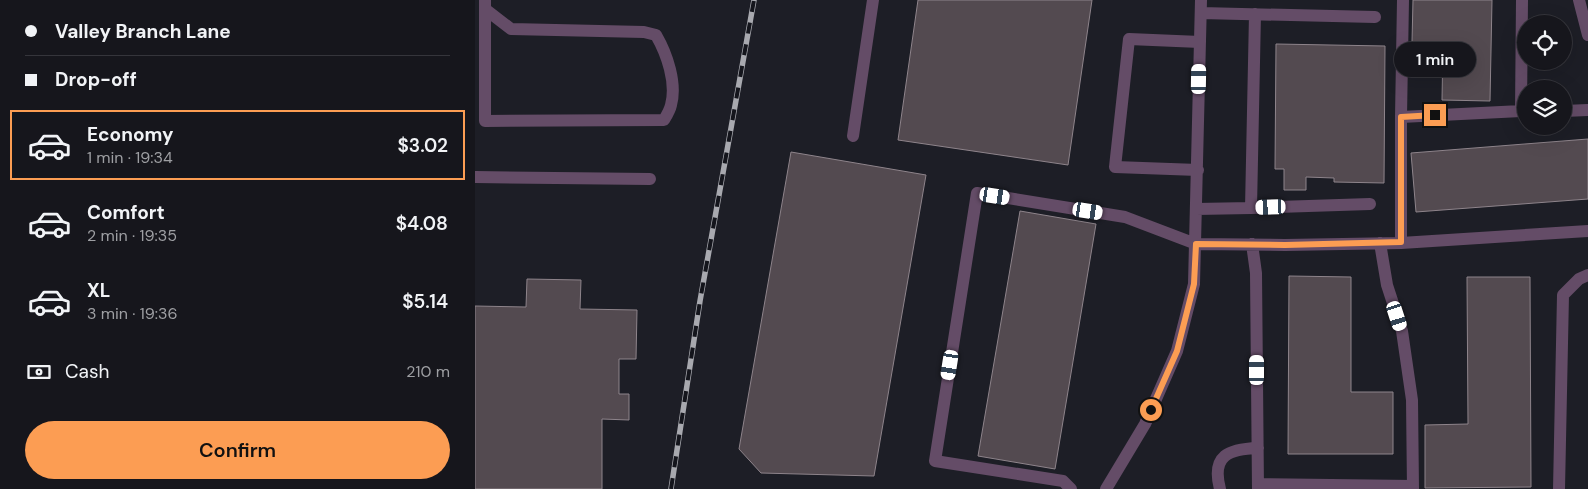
<!DOCTYPE html>
<html lang="en">
<head>
<meta charset="utf-8">
<style>
  :root { --surface:#16161c; --page:#232329; --text:#f1f3f6; --muted:#9e9fa3; --line:#35353b; --accent:#fc9d53 }
  body { margin:0; font-family:"DM Sans",sans-serif; background:var(--page); color:var(--text); height:100vh; display:flex; flex-direction:column; font-size:19px; white-space:nowrap }
  * { box-sizing:border-box; margin:0 }
  p { font-size:16px; color:var(--muted) }
  .icon { flex:none; width:28px; height:28px; fill:none; stroke:currentColor; stroke-width:2; stroke-linecap:round; stroke-linejoin:round }
  .map { position:relative; flex:1; overflow:hidden }
  .sheet { display:flex; flex-direction:column; background:var(--surface); width:475px }
  .sheet>* { flex:none }
  .top-card { display:grid; align-content:center; height:110px; padding:0 25px; background:var(--surface) }
  .tools { position:absolute; left:1042px; top:15px; display:grid; gap:10px }
  .tools a { display:grid; place-items:center; width:55px; height:55px; border-radius:50%; background:var(--surface); box-shadow:0 5px 20px #0002,0 0 0 1px var(--line); font-size:25px }
  .end { position:absolute; width:22px; height:22px; margin:-11px; border:6px solid #fc9d53; background:#111; box-shadow:0 0 0 2px #111 }
  .from { border-radius:50% }
  .bubble { position:absolute; height:35px; border-radius:18px; background:var(--surface); box-shadow:0 5px 20px #0002,0 0 0 1px var(--line); font-size:16px; font-weight:600; line-height:35px; text-align:center }
  .car { position:absolute; width:15px; height:30px; margin:-15px -8px; border-radius:6px; box-shadow:0 0 4px 1px #0007; background:linear-gradient(#fff 24%,#345 0 40%,#fff 0 76%,#345 0 86%,#fff 0) }
  .top-card b { display:flex; align-items:center; gap:18px; height:48px; font-size:19px }
  .top-card b+b { border-top:1px solid var(--line) }
  .top-card i { width:12px; height:12px; background:var(--text) }
  ul { padding:0; list-style:none }
  li { display:flex; align-items:center; gap:15px; height:70px; margin:0 10px 8px; padding:0 15px; border:2px solid transparent; border-radius:0px }
  li div { flex:1 }
  li b { display:block; font-size:19px }
  li em { font-style:normal; font-weight:600 }
  li.on { border-color:var(--accent) }
  li>.icon { width:45px; height:45px; stroke-width:1.5 }
  .pay { display:flex; align-items:center; gap:12px; height:55px; padding:0 25px; font-size:19px }
  .pay p { margin-inline-start:auto }
  .primary-button { display:flex; gap:10px; margin-top:auto; padding:10px 25px }
  .primary-button a { flex:1; height:58px; border-radius:30px; background:var(--accent); color:#111; font-size:20px; font-weight:600; line-height:58px; text-align:center }
  main { display:flex; flex:1; min-height:0 }
  .map>svg:first-child { display:block }
  .building { fill:#534a50; stroke:#8e848b }
  .lines { fill:none; stroke-linecap:round; stroke-linejoin:round }
  .minor { stroke:#644c67; stroke-width:12 }
  .rail-casing { stroke:#a8a9af; stroke-width:5.5 }
  .rail { stroke:#14151c; stroke-width:4; stroke-dasharray:11; stroke-linecap:butt }
  .route { stroke:#fc9d53; stroke-width:6 }
</style>
</head>
<body>
<main>
<section class="sheet">
<div class="top-card">
<b><i class="from"></i>Valley Branch Lane</b>
<b><i></i>Drop-off</b>
</div>
<ul>
<li class="on"><svg class="icon" aria-label="car" viewBox="0 0 24 24"><path d="M5 17H2v-5l4-1 3-4h7l3 4 3 1v5h-3M9 17h6M6 11h13"/><circle cx="7" cy="17" r="2"/><circle cx="17" cy="17" r="2"/></svg><div><b>Economy</b><p>1 min · 19:34</p></div><em>$3.02</em></li>
<li><svg class="icon" aria-label="car" viewBox="0 0 24 24"><path d="M5 17H2v-5l4-1 3-4h7l3 4 3 1v5h-3M9 17h6M6 11h13"/><circle cx="7" cy="17" r="2"/><circle cx="17" cy="17" r="2"/></svg><div><b>Comfort</b><p>2 min · 19:35</p></div><em>$4.08</em></li>
<li><svg class="icon" aria-label="car" viewBox="0 0 24 24"><path d="M5 17H2v-5l4-1 3-4h7l3 4 3 1v5h-3M9 17h6M6 11h13"/><circle cx="7" cy="17" r="2"/><circle cx="17" cy="17" r="2"/></svg><div><b>XL</b><p>3 min · 19:36</p></div><em>$5.14</em></li>
</ul>
<div class="pay"><svg class="icon" aria-label="cash" viewBox="0 0 24 24"><path d="M3 7h18v10H3z"/><circle cx="12" cy="12" r="2"/></svg>Cash<p>210 m</p></div>
<div class="primary-button"><a>Confirm</a></div>
</section>
<div class="map">
<svg width="1113" height="489" viewBox="0 0 1113 489">
  <rect width="100%" height="100%" fill="#1d1e26"/>
  <!-- building -->
  <path class="building" d="M443 0H617L593 165 423 140Z
    M938 0H1017L1015 101 967 100 968 43 937 42Z
    M801 44 910 46 909 183 859 182V178L831 177V190H809V169H800Z
    M1113 139V199L941 212 936 153Z
    M316 152 451 175 399 476 286 473 264 449Z
    M545 211 621 224 580 469 503 456Z
    M814 276 876 277V392H918V454H813Z
    M992 277H1055L1056 487 950 488V425L993 424Z
    M52 279 106 280 105 309 162 310 161 359H144V394H154V420L127 419V489H0V306L51 307Z"/>
  <g class="lines">
    <!-- minor -->
    <path class="minor" d="M928 0 926 117 1046 111 1047 0
      M1104 0 1113 35
      M10 9 36 29 169 32 181 35C192 54 202 83 196 105 195 110 192 115 189 120L10 121V0
      M726 13 900 17
      M780 14 776 208 895 204
      M1089 111 1113 110
      M926 117V243
      M378 136 398 0
      M723 170 640 167 654 39 725 42
      M0 177 175 179
      M721 209 776 208
      M905 243 912 285 927 331 937 400 938 489
      M777 244 781 273 783 489
      M783 484 938 486
      M596 489 588 481 460 461 502 193 650 217 721 244 810 245 926 243 1113 231
      M631 489 670 424 702 351 719 284 726 0
      M745 489C736 455 754 449 783 448
      M1084 489 1088 295 1104 279 1113 275"/>
    <!-- rail casing -->
    <g class="rail-casing">
      <path id="rail" d="M196 489 225 301 279 0"/>
    </g>
    <!-- rail -->
    <use href="#rail" class="rail"/>
  </g>
  <g class="lines">
    <!-- route -->
    <path class="route" d="M676 410 702 351 719 284 721 244 810 245 926 242V117L960 115"/>
  </g>
</svg>
<div class="tools">
<a><svg class="icon" aria-label="locate" viewBox="0 0 24 24"><circle cx="12" cy="12" r="6"/><path d="M12 2v4M12 18v4M2 12h4M18 12h4"/></svg></a>
<a><svg class="icon" aria-label="layers" viewBox="0 0 24 24"><path d="M12 4l9 5-9 5-9-5zM3 14l9 5 9-5"/></svg></a>
</div>
<i class="end from" style="left:676px;top:410px"></i>
<i class="end" style="left:960px;top:115px"></i>
<div class="bubble" style="left:919px;top:42px;width:82px">1 min</div>
<i class="car" style="left:724px;top:79px;rotate:1deg"></i>
<i class="car" style="left:520px;top:196px;rotate:99deg"></i>
<i class="car" style="left:796px;top:207px;rotate:268deg"></i>
<i class="car" style="left:613px;top:211px;rotate:99deg"></i>
<i class="car" style="left:922px;top:316px;rotate:162deg"></i>
<i class="car" style="left:475px;top:365px;rotate:189deg"></i>
<i class="car" style="left:782px;top:370px;rotate:0deg"></i>
</div>
</main>
</body>
</html>
